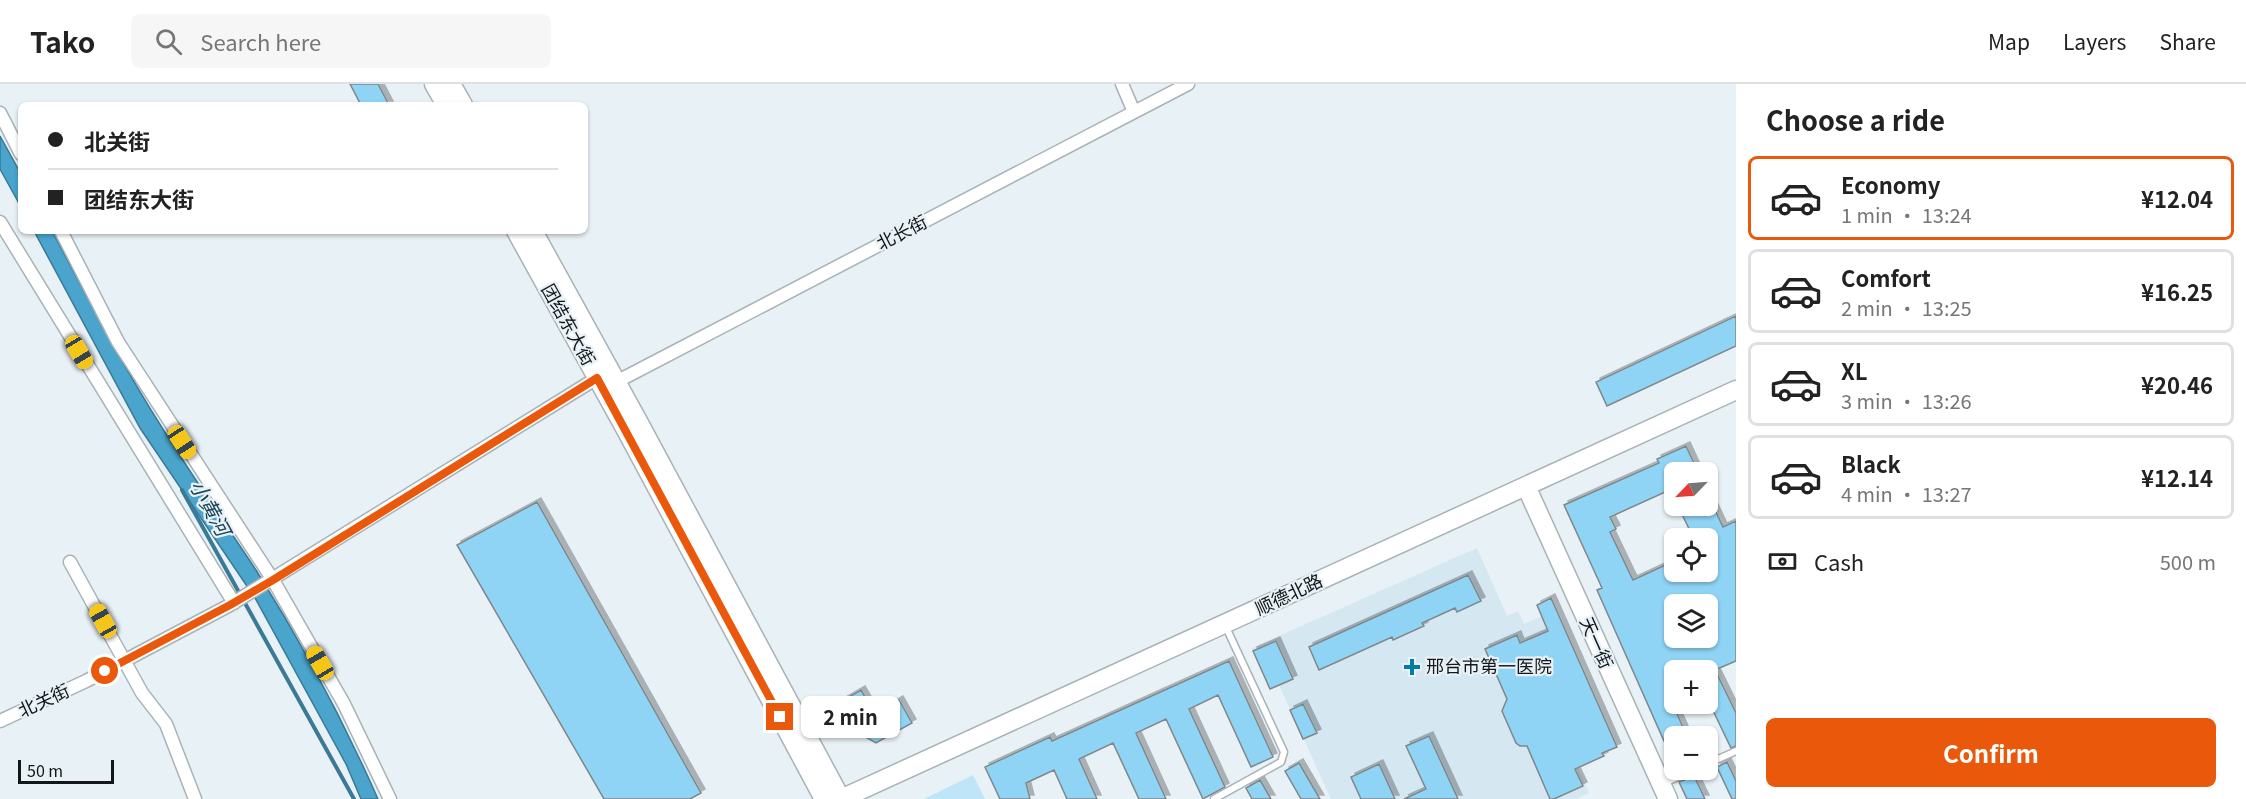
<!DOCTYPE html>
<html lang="en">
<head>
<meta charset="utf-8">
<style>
  :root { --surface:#fff; --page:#f6f6f6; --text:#222; --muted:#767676; --line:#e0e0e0; --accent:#ea580c }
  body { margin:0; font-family:Georgia,"Noto Sans SC",serif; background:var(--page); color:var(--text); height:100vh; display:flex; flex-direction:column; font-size:22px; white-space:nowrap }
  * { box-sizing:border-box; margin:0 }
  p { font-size:20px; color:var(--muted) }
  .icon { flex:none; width:33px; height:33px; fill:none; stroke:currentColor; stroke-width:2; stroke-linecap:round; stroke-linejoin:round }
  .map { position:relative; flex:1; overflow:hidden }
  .panel { display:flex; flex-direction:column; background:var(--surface); width:510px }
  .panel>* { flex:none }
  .hud { position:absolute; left:18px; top:18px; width:570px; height:132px; border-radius:9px; box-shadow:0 2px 4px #0004; display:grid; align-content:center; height:132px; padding:0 30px; background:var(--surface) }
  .needle { width:39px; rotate:245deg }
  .tools { position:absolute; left:1664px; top:378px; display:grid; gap:12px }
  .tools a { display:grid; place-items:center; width:54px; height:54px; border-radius:9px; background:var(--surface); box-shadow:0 2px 4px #0004; font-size:30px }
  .scale { position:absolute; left:18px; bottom:15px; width:96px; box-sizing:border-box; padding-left:6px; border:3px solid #141719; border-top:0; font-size:16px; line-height:21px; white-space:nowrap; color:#141719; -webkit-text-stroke:4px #e8f1f6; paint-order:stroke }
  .end { position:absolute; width:27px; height:27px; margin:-14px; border:8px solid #ea580c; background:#fff; box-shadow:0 0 0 3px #fff }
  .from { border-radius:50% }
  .bubble { position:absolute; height:42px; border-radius:9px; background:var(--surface); box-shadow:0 2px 4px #0004; font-size:20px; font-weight:700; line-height:42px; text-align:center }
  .car { position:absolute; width:18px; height:36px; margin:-18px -9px; border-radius:8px; box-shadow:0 0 4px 2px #0007; background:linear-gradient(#f5c518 24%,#345 0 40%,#f5c518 0 76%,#345 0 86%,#f5c518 0) }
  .hud b { display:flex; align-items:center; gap:21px; height:57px; font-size:22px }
  .hud b+b { border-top:2px solid var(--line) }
  .hud i { width:15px; height:15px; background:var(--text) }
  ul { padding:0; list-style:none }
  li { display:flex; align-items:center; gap:18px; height:84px; margin:0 12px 9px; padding:0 18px; border:3px solid var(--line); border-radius:9px }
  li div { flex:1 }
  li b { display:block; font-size:22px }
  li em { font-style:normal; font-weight:700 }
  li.current { border-color:var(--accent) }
  li>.icon { width:54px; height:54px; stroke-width:1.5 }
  h2 { padding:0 30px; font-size:27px; line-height:72px }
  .pay { display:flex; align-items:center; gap:15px; height:66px; padding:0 30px; font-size:22px }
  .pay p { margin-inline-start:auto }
  .action { display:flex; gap:12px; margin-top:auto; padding:12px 30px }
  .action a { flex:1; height:69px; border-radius:9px; background:var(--accent); color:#fff; font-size:24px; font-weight:700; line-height:69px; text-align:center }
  header { display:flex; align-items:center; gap:36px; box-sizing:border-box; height:84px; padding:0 30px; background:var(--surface); border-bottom:2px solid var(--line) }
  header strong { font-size:28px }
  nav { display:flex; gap:33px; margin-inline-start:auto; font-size:21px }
  .search { width:420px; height:54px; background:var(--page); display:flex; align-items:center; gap:15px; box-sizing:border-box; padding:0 21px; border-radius:9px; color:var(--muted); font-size:22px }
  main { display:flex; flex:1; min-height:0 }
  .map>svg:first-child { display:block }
  .built { fill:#d5e7f0 }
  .green { fill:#bfe5f8 }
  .water { fill:#4aa4cc; stroke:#3a7a96; stroke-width:1.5 }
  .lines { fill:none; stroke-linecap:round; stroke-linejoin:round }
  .stream { stroke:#3a7a96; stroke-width:4 }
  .building { fill:#90d4f5; stroke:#7e878b; stroke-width:1.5; fill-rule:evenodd; filter:url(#shadow) }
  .lane-casing { stroke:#a9b2b7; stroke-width:9 }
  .street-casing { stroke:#a9b2b7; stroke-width:15 }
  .secondary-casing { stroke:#a9b2b7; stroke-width:21 }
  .lane { stroke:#fff; stroke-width:6 }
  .street { stroke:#fff; stroke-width:12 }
  .secondary { stroke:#fff; stroke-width:18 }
  .route { stroke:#ea580c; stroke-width:8 }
  .poi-dot { fill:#047ba3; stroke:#e8f1f6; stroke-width:2 }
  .labels { text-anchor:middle; stroke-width:4.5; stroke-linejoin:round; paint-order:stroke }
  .street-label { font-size:18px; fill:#141719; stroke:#e8f1f6 }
  .poi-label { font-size:18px; fill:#141719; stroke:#e8f1f6; text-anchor:start }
  .water-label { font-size:20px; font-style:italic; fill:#1c4354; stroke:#e8f1f6 }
</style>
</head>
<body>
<header>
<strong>Tako</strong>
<div class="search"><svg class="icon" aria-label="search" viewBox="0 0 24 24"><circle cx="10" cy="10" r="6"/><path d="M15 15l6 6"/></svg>Search here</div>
<nav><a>Map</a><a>Layers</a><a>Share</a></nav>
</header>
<main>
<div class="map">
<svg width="1736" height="715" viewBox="0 0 1736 715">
  <defs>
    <filter id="shadow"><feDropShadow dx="4" dy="-4" stdDeviation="0" flood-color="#0004"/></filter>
  </defs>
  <rect width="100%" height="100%" fill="#e8f1f6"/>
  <!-- built -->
  <path class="built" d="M1477 464 1507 532 1518 527 1524 540 1542 532 1604 672 1578 684 1589 709 1576 715H1331L1279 601 1270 605 1252 564Z"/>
  <!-- green -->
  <path class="green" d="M973 691 985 715H924Z"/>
  <!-- water -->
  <path class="water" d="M0 52 21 90V123L0 85Z
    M34 147H52C87 212 121 279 161 342 191 390 224 438 256 486 302 559 343 636 378 715H361L346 680 255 514 140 344Z"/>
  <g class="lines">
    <!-- stream -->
    <path class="stream" d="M182 406 354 715"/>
  </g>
  <!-- building -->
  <path class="building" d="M350 0H378L389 21H361Z
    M1736 232V262L1607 322 1596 298Z
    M1686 362 1698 388H1674V404L1610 433 1616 445 1610 448 1633 496 1674 477V488H1707V446L1693 453 1678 422H1713L1723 443 1736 437V577L1715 586 1736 629V662L1731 664 1707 614V586H1674V604L1667 607 1685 648 1664 657 1597 506 1602 504 1564 421 1659 379 1657 375ZM1674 520H1707V554H1674Z
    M537 418 701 709 690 715H604L457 461Z
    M1468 491 1481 517 1457 528 1455 524 1422 539 1424 542 1393 556 1392 553 1319 586 1309 563Z
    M1551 514 1617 663 1602 669 1604 672 1575 685 1583 702 1554 715H1550L1527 662H1520L1516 659 1502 627 1507 615 1485 565 1517 551 1520 559 1548 547 1537 521Z
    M1276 557 1293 595 1270 605 1253 567Z
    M1229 577 1273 673 1251 683 1218 611 1189 625 1225 703 1203 715 1166 635 1136 649 1166 715H1139L1113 659 1079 675 1097 715H1067L1054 686 1026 699 1030 715H1000L985 683 1050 653 1052 657Z
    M861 606 875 630 899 616 912 639 876 659 860 650 842 617Z
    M1303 620 1317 649 1303 655 1290 626Z
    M1429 652 1458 715H1404L1426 705 1406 662Z
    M1727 678 1736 697V715H1732L1717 683Z
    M1299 679 1320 715H1301L1285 687Z
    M1379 680 1395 715H1361L1351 693Z
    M1694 692 1705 715H1687L1679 698Z
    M1260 696 1271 715H1252L1246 704Z"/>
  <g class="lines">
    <!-- lane casing -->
    <g class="lane-casing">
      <path id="lane" d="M1707 680 1736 667
        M1664 699 1694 686
        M1214 715 1281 678 1284 668 1225 541"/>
    </g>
    <!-- street casing -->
    <g class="street-casing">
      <path id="street" d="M1122 0 1134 28
        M0 29 21 70
        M0 138 234 519
        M61 147 118 258 273 496 344 620 390 715
        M616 298 1188 0
        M70 478 142 609 166 640 195 715
        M0 637 86 597 230 521 597 294"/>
    </g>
    <!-- secondary casing -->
    <g class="secondary-casing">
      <path id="secondary" d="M434 0 446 21
        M451 0 463 21
        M516 147 626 346 824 715
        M533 147 639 339 841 715
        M1526 402 1668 715
        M841 715 1736 306"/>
    </g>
    <!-- lane -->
    <use href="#lane" class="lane"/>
    <!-- street -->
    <use href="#street" class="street"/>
    <!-- secondary -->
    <use href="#secondary" class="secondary"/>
  </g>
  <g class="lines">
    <!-- route -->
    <path class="route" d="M105 587 230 521 273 496 597 294 780 633"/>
  </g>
  <!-- markers -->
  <path class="poi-dot" d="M1409 574h6v6h6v6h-6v6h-6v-6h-6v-6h6z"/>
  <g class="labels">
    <!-- street labels -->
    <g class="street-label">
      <text transform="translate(902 149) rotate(-27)" y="6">北长街</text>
      <text transform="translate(568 241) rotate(61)" y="6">团结东大街</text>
      <text transform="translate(1289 511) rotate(-25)" y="6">顺德北路</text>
      <text transform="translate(1596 559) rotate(66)" y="6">天一街</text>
      <text transform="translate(44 617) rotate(-25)" y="6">北关街</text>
    </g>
    <!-- poi labels -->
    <g class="poi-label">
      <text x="1426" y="589">邢台市第一医院</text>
    </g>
    <!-- water labels -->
    <g class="water-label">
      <text transform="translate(210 424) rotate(61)" y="7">小黄河</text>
    </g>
  </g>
</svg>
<div class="tools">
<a><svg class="needle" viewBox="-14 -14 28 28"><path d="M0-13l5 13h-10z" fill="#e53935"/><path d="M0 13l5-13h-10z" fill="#767676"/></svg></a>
<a><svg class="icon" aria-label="locate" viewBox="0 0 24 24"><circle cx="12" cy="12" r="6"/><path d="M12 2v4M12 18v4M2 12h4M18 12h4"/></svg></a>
<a><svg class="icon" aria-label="layers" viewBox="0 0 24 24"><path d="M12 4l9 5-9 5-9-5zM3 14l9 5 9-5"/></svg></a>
<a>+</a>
<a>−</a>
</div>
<div class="scale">50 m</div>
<i class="end from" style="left:105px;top:587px"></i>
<i class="end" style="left:780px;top:633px"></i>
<div class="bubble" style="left:801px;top:612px;width:99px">2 min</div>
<i class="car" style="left:79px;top:268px;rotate:149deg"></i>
<i class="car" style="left:182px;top:358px;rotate:147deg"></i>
<i class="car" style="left:103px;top:537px;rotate:331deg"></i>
<i class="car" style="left:320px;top:579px;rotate:330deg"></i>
<div class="hud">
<b><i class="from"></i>北关街</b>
<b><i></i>团结东大街</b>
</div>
</div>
<section class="panel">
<h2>Choose a ride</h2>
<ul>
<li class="current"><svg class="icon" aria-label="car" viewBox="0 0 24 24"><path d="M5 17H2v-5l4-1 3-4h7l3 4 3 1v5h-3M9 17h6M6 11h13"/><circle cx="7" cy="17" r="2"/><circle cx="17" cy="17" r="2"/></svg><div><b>Economy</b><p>1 min · 13:24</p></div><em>¥12.04</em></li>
<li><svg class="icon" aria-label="car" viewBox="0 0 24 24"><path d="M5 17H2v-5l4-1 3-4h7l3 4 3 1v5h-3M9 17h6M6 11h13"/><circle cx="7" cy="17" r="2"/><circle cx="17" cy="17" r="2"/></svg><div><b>Comfort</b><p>2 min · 13:25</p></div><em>¥16.25</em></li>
<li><svg class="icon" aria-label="car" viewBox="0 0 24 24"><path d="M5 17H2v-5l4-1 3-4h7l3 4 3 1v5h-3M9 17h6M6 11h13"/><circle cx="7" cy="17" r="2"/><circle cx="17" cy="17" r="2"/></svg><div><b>XL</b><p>3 min · 13:26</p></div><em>¥20.46</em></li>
<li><svg class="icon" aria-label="car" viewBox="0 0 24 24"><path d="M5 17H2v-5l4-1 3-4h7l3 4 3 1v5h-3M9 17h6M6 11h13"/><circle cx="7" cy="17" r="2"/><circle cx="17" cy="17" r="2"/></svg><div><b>Black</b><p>4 min · 13:27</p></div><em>¥12.14</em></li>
</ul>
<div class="pay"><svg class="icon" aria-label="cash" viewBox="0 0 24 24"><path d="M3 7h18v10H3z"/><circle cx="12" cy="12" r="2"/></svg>Cash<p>500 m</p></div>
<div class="action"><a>Confirm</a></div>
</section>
</main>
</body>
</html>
